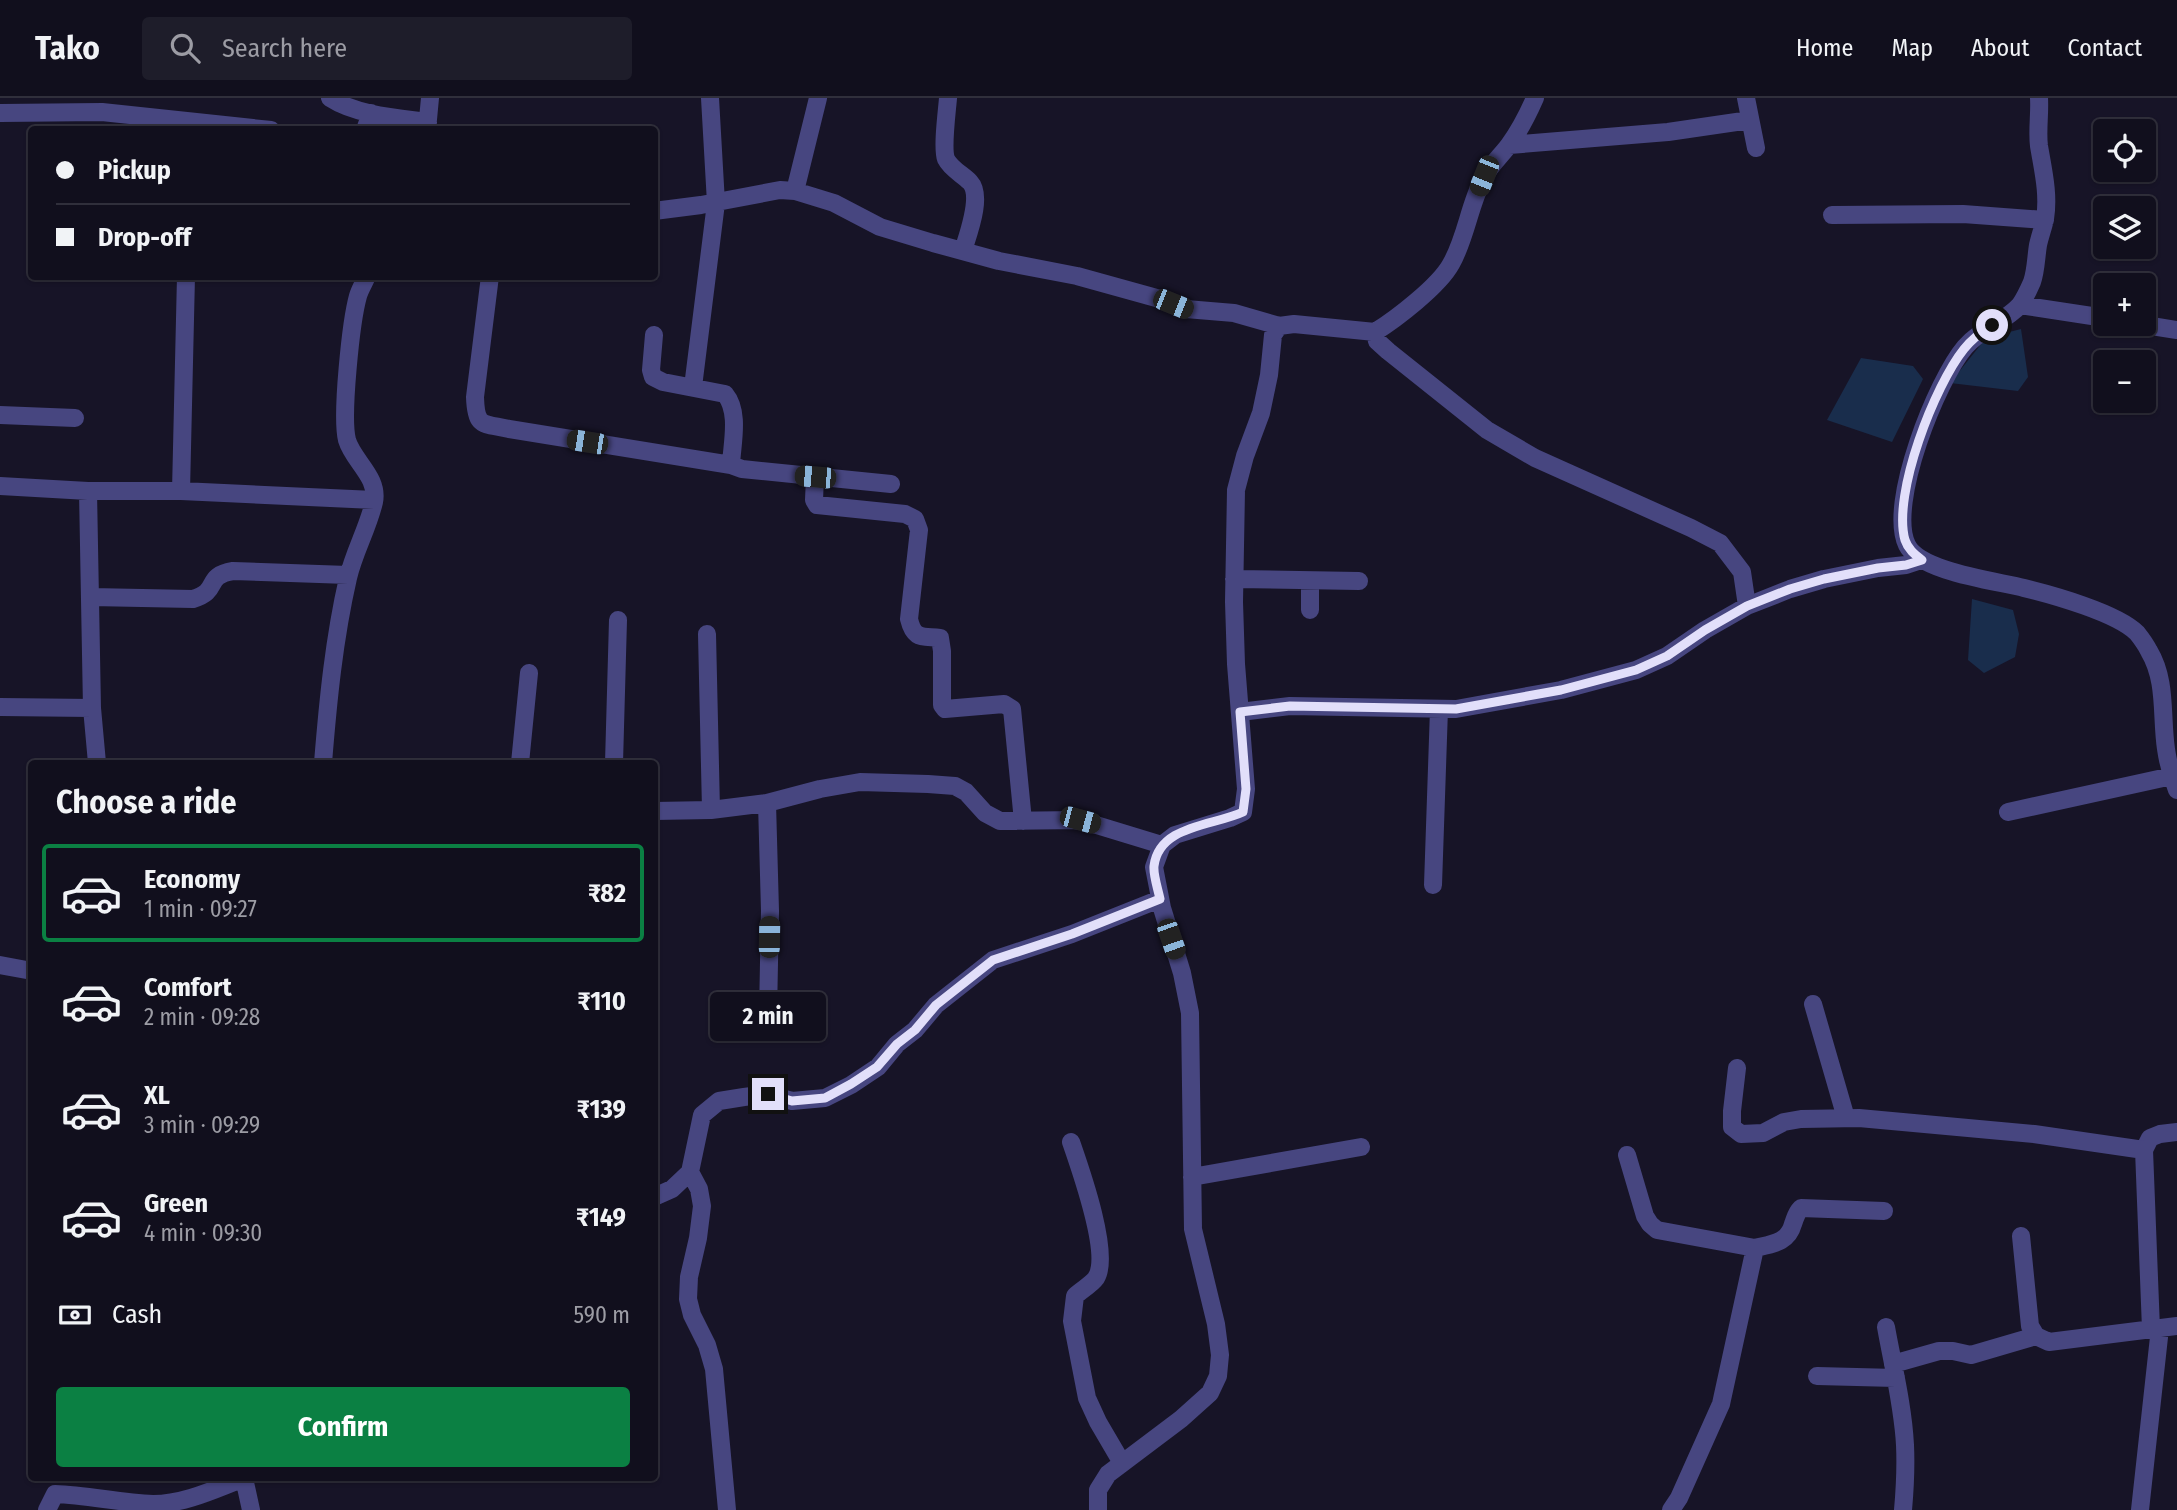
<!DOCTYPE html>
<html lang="en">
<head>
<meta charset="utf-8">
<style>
  :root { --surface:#110f1d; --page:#1e1d2a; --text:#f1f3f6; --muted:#9c9ca4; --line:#302f3b; --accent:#0b8043 }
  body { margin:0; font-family:"Fira Sans Condensed",sans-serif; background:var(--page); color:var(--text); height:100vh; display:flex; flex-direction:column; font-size:26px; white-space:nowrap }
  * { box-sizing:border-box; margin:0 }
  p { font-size:23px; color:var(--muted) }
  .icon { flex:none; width:38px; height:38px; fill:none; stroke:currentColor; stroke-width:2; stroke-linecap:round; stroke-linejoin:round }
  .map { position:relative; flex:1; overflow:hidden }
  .panel { position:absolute; left:28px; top:662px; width:630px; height:721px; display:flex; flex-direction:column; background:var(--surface); border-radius:7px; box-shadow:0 2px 5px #0004,0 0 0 2px var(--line) }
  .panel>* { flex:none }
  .hud { position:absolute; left:28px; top:28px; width:630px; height:154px; border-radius:7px; box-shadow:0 2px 5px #0004,0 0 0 2px var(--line); display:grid; align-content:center; height:154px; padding:0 28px; background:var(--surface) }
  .tools { position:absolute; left:2093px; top:21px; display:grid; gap:14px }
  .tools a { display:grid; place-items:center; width:63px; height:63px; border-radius:7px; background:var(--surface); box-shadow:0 2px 5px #0004,0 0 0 2px var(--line); font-size:35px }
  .end { position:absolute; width:32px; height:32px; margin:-16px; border:9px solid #e2dffa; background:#111; box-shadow:0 0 0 4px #111 }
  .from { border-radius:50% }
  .bubble { position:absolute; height:49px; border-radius:7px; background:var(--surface); box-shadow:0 2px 5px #0004,0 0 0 2px var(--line); font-size:23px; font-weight:700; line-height:49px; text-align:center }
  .car { position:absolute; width:21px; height:42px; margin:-21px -10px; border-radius:9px; box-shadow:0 0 5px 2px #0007; background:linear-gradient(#222 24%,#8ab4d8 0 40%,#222 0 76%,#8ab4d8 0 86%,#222 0) }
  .hud b { display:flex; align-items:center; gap:24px; height:66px; font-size:26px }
  .hud b+b { border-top:2px solid var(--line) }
  .hud i { width:18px; height:18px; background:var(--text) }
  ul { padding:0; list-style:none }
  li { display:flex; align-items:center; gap:21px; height:98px; margin:0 14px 10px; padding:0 14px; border:4px solid transparent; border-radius:7px }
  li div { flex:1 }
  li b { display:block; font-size:26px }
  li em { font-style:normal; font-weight:700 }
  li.selected { border-color:var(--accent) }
  li>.icon { width:63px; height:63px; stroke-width:1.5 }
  h2 { padding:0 28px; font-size:32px; line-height:84px }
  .pay { display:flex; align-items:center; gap:18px; height:77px; padding:0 28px; font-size:26px }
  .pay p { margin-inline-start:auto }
  .cta { display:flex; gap:14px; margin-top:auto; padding:14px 28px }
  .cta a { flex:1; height:80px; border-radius:7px; background:var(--accent); color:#fff; font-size:28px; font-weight:700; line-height:80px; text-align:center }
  header { display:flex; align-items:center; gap:42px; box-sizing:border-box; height:98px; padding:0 35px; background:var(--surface); border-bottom:2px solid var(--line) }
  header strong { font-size:33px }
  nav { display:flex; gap:38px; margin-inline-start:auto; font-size:24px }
  .search { width:490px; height:63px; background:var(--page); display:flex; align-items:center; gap:18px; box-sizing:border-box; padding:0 24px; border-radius:7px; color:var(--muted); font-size:26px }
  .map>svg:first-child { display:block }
  .water { fill:#192d4c }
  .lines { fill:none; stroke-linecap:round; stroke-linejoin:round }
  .minor { stroke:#474680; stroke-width:18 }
  .route { stroke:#e2dffa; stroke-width:9 }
</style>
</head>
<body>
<header>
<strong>Tako</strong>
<div class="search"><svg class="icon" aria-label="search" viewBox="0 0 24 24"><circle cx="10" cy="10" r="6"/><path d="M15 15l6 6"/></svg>Search here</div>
<nav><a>Home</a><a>Map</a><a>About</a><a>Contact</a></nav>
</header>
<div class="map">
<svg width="2177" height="1412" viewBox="0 0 2177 1412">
  <rect width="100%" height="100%" fill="#171427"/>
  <!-- water -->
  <path class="water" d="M2021 231 2028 279 2018 293 1950 285 1986 240Z
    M1861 260 1913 268 1923 281 1892 344 1827 322Z
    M1972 501 2013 512 2019 536 2015 559 1984 575 1968 562Z"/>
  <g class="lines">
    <!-- minor -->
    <path class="minor" d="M330 0C356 17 398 20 428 24
      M948 0C947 13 942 50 946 61 951 71 962 76 970 84 983 98 968 136 963 153
      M1746 0 1756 50
      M2039 0C2040 16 2037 33 2039 48 2043 72 2049 96 2045 121 2043 130 2040 138 2038 147 2036 159 2036 173 2032 184 2029 191 2024 201 2020 207 2005 224 1980 231 1965 249 1937 282 1887 406 1907 447 1920 474 1997 483 2024 490 2053 497 2117 515 2137 535 2141 540 2146 547 2149 553 2167 583 2161 618 2166 651 2168 665 2172 679 2177 692
      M0 15 102 14 271 32
      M365 32 371 15
      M427 32 430 0
      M1509 47 1668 34 1750 22
      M795 93 818 0
      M654 113 701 107 780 92 795 93 834 105 880 129 933 145 999 163 1077 178 1160 201 1186 211 1234 215 1279 228
      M1832 117 1963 116 2045 122
      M490 178 475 299C476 330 482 325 509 331L731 367 742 371 891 386
      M2020 207 2105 220
      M2139 226 2177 232
      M1375 234 1377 243 1388 253 1487 332 1535 360 1691 430 1720 445 1742 474 1747 508
      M654 237 651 272 653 279 663 284 725 296C740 314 732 345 731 367
      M693 289 716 105 710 0
      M0 317 75 320
      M815 379 814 402 817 407 905 416 915 421 919 432 909 521C914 542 922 538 940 540L942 553V607L945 611 1004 606 1012 611 1023 723
      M0 388 88 393H181L374 402
      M88 393 92 610 97 665
      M181 393 186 178
      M1234 481 1359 483
      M1310 483V512
      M91 499 193 501C221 493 203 478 233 473L348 477
      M707 536 711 712
      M0 609 92 610
      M1240 614 1290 608 1456 611 1561 592 1636 572 1667 558 1705 532 1747 508 1790 491 1824 481 1878 470 1906 467 1921 462
      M323 665C328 603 334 541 348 480 354 454 368 430 374 404 379 379 353 363 347 342 341 318 351 223 358 198 360 191 364 185 367 178
      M520 665 529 575
      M614 665 618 522
      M767 705 770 813 768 916
      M654 713 711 712 767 705 820 691 860 684 928 686 955 688 966 694 985 715 1000 723 1080 722 1162 747
      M2008 714 2172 678
      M1433 787 1439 611
      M0 867 32 873
      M1813 906 1846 1020
      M1737 970 1732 1013V1029L1741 1036 1763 1035 1784 1024 1801 1021 1859 1020 2034 1036 2144 1052
      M1071 1044C1080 1070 1111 1157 1096 1180 1091 1187 1081 1192 1075 1198L1072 1223 1087 1300 1098 1324 1122 1365
      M1627 1057 1645 1118 1650 1126 1657 1132 1755 1150 1721 1306 1679 1400 1671 1412
      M690 1074 699 1091 702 1108 698 1140 689 1179 688 1201 692 1217 707 1247 714 1271 727 1412
      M1192 1079 1361 1049
      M654 1099 672 1091 690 1074 702 1017 719 1003 744 999 767 996 792 1003 825 1000 851 987 878 969 897 946 915 932 936 907 993 862 1072 836 1160 801
      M2021 1138 2030 1228 2036 1238 2049 1244 2177 1228
      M1755 1150C1772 1146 1788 1145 1793 1126 1796 1118 1796 1115 1801 1110L1884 1113
      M1886 1229C1893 1268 1903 1308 1905 1347 1906 1369 1905 1390 1903 1412
      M2151 1231 2144 1052 2150 1040 2160 1036 2177 1034
      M1893 1266 1939 1253H1953L1971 1257 2036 1238
      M1817 1278 1896 1280
      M244 1380 251 1412
      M47 1412 55 1396C88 1397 120 1405 153 1406 186 1406 217 1390 247 1379
      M1098 1412V1392L1108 1376 1181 1321 1210 1295 1218 1278 1220 1257 1216 1226 1193 1131 1190 915 1182 875 1162 810 1154 769 1162 747 1175 737 1230 720 1243 714 1246 691 1236 566 1234 504 1236 392 1245 358 1261 315 1269 277 1273 237 1279 228 1294 226 1375 234C1396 221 1439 188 1451 166 1466 140 1469 108 1483 81 1489 68 1501 58 1509 47 1520 32 1528 16 1535 0
      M2140 1412 2160 1230"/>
  </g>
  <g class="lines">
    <!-- route -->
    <path class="route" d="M768 996 792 1003 825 1000 851 986 877 969 897 946 915 932 936 907 993 862 1072 836 1160 801C1158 791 1153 777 1154 768 1159 727 1213 728 1243 714L1246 691 1240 614 1290 608 1456 611 1561 592 1636 572 1667 558 1705 532 1747 508 1790 491 1824 481 1878 470 1906 467 1922 462C1914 456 1908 451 1905 442 1892 396 1935 287 1964 251 1972 241 1981 234 1992 227"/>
  </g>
</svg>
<div class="tools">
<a><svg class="icon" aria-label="locate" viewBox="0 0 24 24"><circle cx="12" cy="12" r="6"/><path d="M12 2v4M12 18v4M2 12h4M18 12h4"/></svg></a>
<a><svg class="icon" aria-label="layers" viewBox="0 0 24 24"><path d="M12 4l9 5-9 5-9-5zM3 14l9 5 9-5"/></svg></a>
<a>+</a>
<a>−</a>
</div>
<i class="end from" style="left:1992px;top:227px"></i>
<i class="end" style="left:768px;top:996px"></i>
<div class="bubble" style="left:710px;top:894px;width:116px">2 min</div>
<i class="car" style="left:1484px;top:78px;rotate:202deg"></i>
<i class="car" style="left:1173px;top:206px;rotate:112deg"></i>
<i class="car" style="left:587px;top:344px;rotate:279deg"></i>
<i class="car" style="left:815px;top:379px;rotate:275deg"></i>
<i class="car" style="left:1080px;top:722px;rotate:105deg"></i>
<i class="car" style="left:769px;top:839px;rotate:1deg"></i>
<i class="car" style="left:1171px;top:841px;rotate:161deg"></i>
<div class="hud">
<b><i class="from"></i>Pickup</b>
<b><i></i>Drop-off</b>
</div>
<section class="panel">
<h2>Choose a ride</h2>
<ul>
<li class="selected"><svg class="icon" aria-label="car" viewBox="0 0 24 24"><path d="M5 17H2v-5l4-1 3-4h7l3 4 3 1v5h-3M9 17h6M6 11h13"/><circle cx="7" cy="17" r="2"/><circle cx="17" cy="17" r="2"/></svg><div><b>Economy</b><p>1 min · 09:27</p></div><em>₹82</em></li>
<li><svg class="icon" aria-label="car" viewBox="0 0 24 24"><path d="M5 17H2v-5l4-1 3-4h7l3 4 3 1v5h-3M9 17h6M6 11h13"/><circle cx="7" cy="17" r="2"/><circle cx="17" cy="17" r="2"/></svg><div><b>Comfort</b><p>2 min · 09:28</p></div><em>₹110</em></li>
<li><svg class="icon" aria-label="car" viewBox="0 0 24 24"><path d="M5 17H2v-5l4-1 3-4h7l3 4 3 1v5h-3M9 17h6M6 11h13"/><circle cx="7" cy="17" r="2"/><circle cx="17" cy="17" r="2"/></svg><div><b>XL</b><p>3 min · 09:29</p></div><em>₹139</em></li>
<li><svg class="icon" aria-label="car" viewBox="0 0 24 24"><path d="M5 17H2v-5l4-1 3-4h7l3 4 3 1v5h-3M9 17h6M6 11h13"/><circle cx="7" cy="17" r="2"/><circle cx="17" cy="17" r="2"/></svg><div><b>Green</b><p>4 min · 09:30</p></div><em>₹149</em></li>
</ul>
<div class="pay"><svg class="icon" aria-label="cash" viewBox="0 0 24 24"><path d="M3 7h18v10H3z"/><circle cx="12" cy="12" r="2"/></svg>Cash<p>590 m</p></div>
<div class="cta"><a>Confirm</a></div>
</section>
</div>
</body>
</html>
